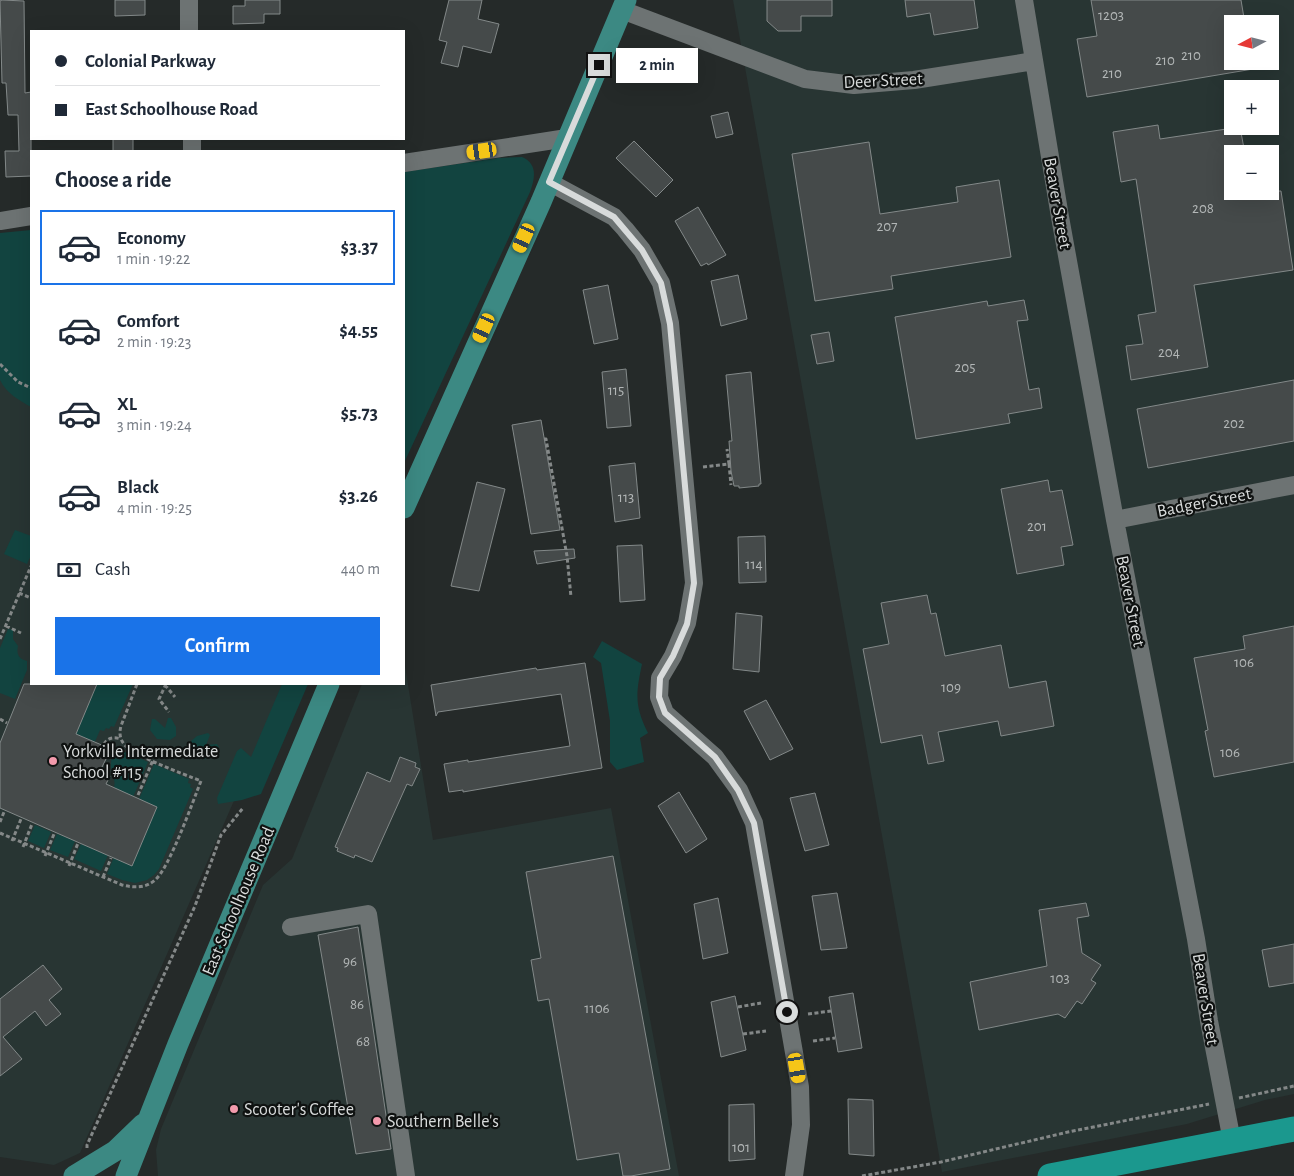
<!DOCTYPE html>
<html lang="en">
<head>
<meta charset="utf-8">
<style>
  :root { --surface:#fff; --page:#f6f6f7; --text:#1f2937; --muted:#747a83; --line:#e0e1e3; --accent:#1a73e8 }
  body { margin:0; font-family:"Alegreya Sans",sans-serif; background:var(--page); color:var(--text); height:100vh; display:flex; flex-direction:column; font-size:19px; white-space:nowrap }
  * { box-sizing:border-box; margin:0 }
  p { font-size:16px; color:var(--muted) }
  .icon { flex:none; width:28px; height:28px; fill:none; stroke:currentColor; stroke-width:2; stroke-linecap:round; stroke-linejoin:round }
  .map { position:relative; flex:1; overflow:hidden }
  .details { position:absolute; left:30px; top:150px; width:375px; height:535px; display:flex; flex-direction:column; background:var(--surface); border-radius:0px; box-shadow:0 5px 20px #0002 }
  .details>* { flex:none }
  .guide { position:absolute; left:30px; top:30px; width:375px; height:110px; border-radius:0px; box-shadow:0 5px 20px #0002; display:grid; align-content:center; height:110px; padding:0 25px; background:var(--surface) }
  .needle { width:32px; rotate:263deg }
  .buttons { position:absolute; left:1224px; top:15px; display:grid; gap:10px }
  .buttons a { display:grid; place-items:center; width:55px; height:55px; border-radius:0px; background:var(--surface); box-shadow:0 5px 20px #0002; font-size:25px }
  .end { position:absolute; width:22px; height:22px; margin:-11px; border:6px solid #d8dbdb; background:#111; box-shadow:0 0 0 2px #111 }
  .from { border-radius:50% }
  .bubble { position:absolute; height:35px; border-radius:0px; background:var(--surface); box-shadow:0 5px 20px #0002; font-size:16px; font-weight:600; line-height:35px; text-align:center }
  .car { position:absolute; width:15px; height:30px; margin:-15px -8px; border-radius:6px; box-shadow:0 0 4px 1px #0007; background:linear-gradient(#f5c518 24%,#345 0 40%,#f5c518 0 76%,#345 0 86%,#f5c518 0) }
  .guide b { display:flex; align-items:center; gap:18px; height:48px; font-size:19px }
  .guide b+b { border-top:1px solid var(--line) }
  .guide i { width:12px; height:12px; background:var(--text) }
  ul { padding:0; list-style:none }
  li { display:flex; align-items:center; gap:15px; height:75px; margin:0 10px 8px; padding:0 15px; border:2px solid transparent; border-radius:0px }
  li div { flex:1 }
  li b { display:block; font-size:19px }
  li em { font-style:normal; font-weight:600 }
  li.current { border-color:var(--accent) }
  li>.icon { width:45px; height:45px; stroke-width:1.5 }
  h2 { padding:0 25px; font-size:22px; line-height:60px }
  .pay { display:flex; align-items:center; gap:12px; height:55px; padding:0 25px; font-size:19px }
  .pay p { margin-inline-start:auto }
  .button { display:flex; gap:10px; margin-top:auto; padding:10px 25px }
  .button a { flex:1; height:58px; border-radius:0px; background:var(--accent); color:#fff; font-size:20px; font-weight:600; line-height:58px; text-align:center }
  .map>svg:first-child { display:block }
  .built { fill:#283533; fill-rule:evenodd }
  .green { fill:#124440 }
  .building { fill:#454a4a; stroke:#838989 }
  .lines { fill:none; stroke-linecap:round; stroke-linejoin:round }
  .path { stroke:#848888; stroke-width:3; stroke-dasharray:4 2.5; stroke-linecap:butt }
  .minor { stroke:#6d7373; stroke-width:18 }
  .major { stroke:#3c8983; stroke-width:21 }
  .highway { stroke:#1b988e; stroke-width:25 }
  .route { stroke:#d8dbdb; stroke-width:6 }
  .poi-dot { fill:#f39aac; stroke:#0f1211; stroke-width:2 }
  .labels { text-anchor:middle; stroke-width:4.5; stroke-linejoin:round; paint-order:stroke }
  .number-label { font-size:15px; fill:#b3b7b7 }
  .street-label { font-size:18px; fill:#d8dbdb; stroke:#0f1211 }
  .poi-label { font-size:18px; fill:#d8dbdb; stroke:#0f1211; text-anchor:start }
</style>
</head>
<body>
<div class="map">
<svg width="1294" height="1176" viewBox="0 0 1294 1176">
  <rect width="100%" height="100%" fill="#252a29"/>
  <!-- built -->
  <path class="built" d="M733 0H1294V1094L1265 1100 1187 1124 942 1172ZM1232 24H1270V61H1232ZM1232 89H1270V126H1232ZM1232 154H1270V191H1232Z
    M31 242V684H285L80 1153 54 1165 0 1157V247Z
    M404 660 433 840 611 808 679 1176H158L156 1150 161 1129 263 885 292 859 362 684H404Z"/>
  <!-- green -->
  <path class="green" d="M522 157C538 164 535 178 530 192L404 463V172L498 158Z
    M31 230V407C19 400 7 394 0 380V233Z
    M15 530 31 536V555L27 564 4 554Z
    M8 629 13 630V639L18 646C16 654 19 659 27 661V670L15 699 0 693V648Z
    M602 641 642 664C636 693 634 705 648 733L640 738 644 762 617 770 610 762V721L601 663 593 657Z
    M97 684 124 685 133 684 114 727 111 726 109 729 106 728 104 731 100 730 91 751 72 743Z
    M282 684H308L261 794 242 800 218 804 217 798 237 751 241 748 251 757Z
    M168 718H171L176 727V736L170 740 157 739 150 730 152 719H155L165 728Z
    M208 733 210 735 206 745 217 744 219 747 212 757 204 759C196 756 190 749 191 741L197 736Z
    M116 748 148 762 133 797 114 788C116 779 112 776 111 768 110 761 113 755 116 748Z
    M154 764 189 779 188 783 191 784 190 787 193 789 159 869 154 875 147 880 135 883 122 880 107 874 114 857 132 865 156 808 139 799Z
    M35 825 51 832 44 848 28 841Z
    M57 834 75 841 68 857 50 850Z
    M81 844 108 855 101 871 74 859Z"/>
  <!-- building -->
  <path class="building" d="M2 0 24 1 25 93 31 92V176L6 177 5 151H19L18 115H8L6 83H2L0 1Z
    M115 0H145V15L115 16Z
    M245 0H280V14H264V23L233 24V6H245Z
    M449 0H482L478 19 499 24 491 53 463 46 458 67 441 63 447 42 439 40Z
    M767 0H832V16H801V31H778L767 21Z
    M905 0H974L978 28 934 35 930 13 907 17Z
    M1091 0H1241L1245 24H1232V61H1258L1259 68 1087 97 1077 39 1097 36Z
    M728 112 733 134 716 138 711 116Z
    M1158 125 1160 139 1240 127 1245 154H1232V191H1281L1293 270 1194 285 1208 367 1131 380 1126 346 1143 344 1138 315 1156 312 1136 179 1121 182 1113 132Z
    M113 139H133V151H113Z
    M634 141 673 180 656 197 616 158Z
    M869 142 880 214 958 202 956 187 999 180 1011 257 891 276 893 289 815 301 792 154Z
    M698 207 726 255 708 265 707 263 701 266 675 221Z
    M738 275 747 319 721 326 711 281Z
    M608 285 618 339 594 344 583 290Z
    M1024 300 1028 320 1017 321 1029 390 1039 388 1042 408 1008 414 1010 423 916 439 895 317 987 301 988 306Z
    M829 332 834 361 817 364 811 335Z
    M626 369 631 426 607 428 602 372Z
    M751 372 761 484H759V486L739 488V486H734L731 471 729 441H732L726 375Z
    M1294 380V441L1148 468 1137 409Z
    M541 420 560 530 531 534 512 425Z
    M635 463 640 518 615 522 609 466Z
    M1048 480 1050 492 1062 490 1073 545 1061 547 1064 565 1017 574 1001 489Z
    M477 482 505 489 479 591 451 586Z
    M765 536 766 582 739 583 738 537Z
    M642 545 645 600 620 602 617 546Z
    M574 549 575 558 537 564 534 551Z
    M927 595 931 614 936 613 945 656 1001 645 1009 688 1046 681 1054 726 1001 736 998 721 938 732 944 761 928 764 922 735 881 743 863 649 889 644 881 603Z
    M736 613 762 616 759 672 733 669Z
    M1294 626V762L1214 777 1205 731 1208 730 1194 658 1245 649 1243 636Z
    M585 663 602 768 463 792V790L449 792 444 764 468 760V762L570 746 561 694 438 712 436 716 431 685 536 668 537 670Z
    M24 684H97L76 734 111 749 100 771 110 776 106 784 157 807 132 866 0 808V743Z
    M766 700 793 749 770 760 744 711Z
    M400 757 416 763 415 767 420 769 412 786 407 784 372 862 355 855 354 858 337 851 338 848 335 847 367 772 390 782Z
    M679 792 707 839 686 853 658 806Z
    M815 793 829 845 805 851 790 798Z
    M613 856 670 1169 631 1176H623L619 1153 577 1160 549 999 538 1001 531 960 541 958 526 872Z
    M837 893 847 948 821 950 812 896Z
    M718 898 728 953 703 959 694 904Z
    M1086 903 1089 916 1077 918 1082 953 1101 965 1091 980 1096 983 1082 1004 1077 1001 1065 1018 1058 1014 979 1030 970 982 1047 966 1039 910Z
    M358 927 391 1149 356 1154 318 935Z
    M1294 944V983L1269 987 1262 950Z
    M43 965 62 989 49 1000 61 1014 46 1026 35 1011 3 1037 22 1059 0 1076V999Z
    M853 993 862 1048 838 1052 829 997Z
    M735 996 746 1050 721 1057 711 1002Z
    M848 1099 873 1100 874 1156 849 1154Z
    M754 1104 755 1159 729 1161V1105Z"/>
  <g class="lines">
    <!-- path -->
    <path class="path" d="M0 364 18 382 31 388
      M544 439H546L567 556 571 597
      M729 464 731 485
      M703 467 729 464 727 449
      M19 593 31 598
      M6 626 21 633
      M0 639 31 566
      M166 684 159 699 169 712
      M165 685 175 697
      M0 719 7 723
      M104 744C108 737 114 737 121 739
      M138 795 153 760
      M0 822 4 812
      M0 833 122 885C135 888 146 888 155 880 169 869 193 801 201 781 186 775 131 755 124 744 120 739 119 733 121 726L137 684
      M12 841 21 819
      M23 847 32 824
      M45 856 54 834
      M69 866 78 843
      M103 877 111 858
      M738 1007 761 1003
      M808 1014 831 1011
      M743 1034 766 1031
      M813 1041 835 1038
      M1239 1098 1294 1086
      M87 1148V1145L195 906 221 835 243 808
      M862 1176 941 1162 1068 1132 1209 1104"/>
    <!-- minor -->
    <path class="minor" d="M189 0V31
      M1024 0 1060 217 1115 520 1196 939 1209 1021 1232 1141
      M622 10 805 79 854 85 914 80 1034 61
      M192 139V151
      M404 163 567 138
      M549 182 614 217 625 229 642 250 661 283 670 323 694 583 687 623 673 656 660 678 659 697 665 713 715 757 739 790 754 823 800 1087 801 1125 794 1176
      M0 221 31 216
      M1115 520 1294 485
      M291 927 368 914 406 1176"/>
    <!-- major -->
    <path class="major" d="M404 508 541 202 626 0
      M74 1176 115 1151 143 1124
      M126 1176 178 1044 329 684"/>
    <!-- highway -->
    <path class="highway" d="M1050 1176 1294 1129"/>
  </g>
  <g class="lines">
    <!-- route -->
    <path class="route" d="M599 65 549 182 614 217 625 230 642 250 661 283 670 324 694 583 687 624 673 656 660 678 659 697 665 713 715 757 738 790 754 823 787 1012"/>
  </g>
  <!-- markers -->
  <g class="poi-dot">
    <circle cx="53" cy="761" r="5"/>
    <circle cx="234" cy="1109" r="5"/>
    <circle cx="377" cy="1121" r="5"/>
  </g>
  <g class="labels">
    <!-- number labels -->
    <g class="number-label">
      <text x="1111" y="20">1203</text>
      <text x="1191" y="60">210</text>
      <text x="1165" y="65">210</text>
      <text x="1112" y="78">210</text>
      <text x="1203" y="213">208</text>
      <text x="887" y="231">207</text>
      <text x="1169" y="357">204</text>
      <text x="965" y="372">205</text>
      <text x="616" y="395">115</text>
      <text x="1234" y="428">202</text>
      <text x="626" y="502">113</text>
      <text x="1037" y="531">201</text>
      <text x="754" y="569">114</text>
      <text x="1244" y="667">106</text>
      <text x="951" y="692">109</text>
      <text x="1230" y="757">106</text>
      <text x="350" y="966">96</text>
      <text x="1060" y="983">103</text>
      <text x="357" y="1009">86</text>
      <text x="597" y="1013">1106</text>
      <text x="363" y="1046">68</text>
      <text x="741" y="1152">101</text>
    </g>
    <!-- street labels -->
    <g class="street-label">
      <text transform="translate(883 80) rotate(-3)" y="6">Deer Street</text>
      <text transform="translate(1058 203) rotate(80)" y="6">Beaver Street</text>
      <text transform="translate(1204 502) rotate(-11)" y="6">Badger Street</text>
      <text transform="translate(1131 601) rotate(79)" y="6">Beaver Street</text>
      <text transform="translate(238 901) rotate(-67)" y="6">East Schoolhouse Road</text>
      <text transform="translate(1206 999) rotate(81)" y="6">Beaver Street</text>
    </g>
    <!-- poi labels -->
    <g class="poi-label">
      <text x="63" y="757">Yorkville Intermediate<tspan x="63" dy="21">School #115</tspan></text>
      <text x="244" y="1115">Scooter's Coffee</text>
      <text x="387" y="1127">Southern Belle's</text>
    </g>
  </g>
</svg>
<div class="buttons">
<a><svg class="needle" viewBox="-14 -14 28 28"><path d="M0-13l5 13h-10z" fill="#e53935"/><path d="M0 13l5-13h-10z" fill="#747a83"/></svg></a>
<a>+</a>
<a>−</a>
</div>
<i class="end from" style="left:787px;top:1012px"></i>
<i class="end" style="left:599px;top:65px"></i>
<div class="bubble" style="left:616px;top:48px;width:82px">2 min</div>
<i class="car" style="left:482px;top:151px;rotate:262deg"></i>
<i class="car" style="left:524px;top:238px;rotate:204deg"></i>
<i class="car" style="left:484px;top:328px;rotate:204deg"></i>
<i class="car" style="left:797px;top:1068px;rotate:170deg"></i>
<div class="guide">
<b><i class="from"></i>Colonial Parkway</b>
<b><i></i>East Schoolhouse Road</b>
</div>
<section class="details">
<h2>Choose a ride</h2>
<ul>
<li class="current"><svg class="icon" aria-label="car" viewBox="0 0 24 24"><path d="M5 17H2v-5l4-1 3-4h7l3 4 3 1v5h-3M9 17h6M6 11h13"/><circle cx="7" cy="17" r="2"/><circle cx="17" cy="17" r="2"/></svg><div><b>Economy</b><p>1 min · 19:22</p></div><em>$3.37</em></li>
<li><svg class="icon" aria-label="car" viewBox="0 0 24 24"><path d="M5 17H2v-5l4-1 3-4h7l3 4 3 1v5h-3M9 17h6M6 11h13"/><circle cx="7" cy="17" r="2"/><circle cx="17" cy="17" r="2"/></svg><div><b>Comfort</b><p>2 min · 19:23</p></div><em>$4.55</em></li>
<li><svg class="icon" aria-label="car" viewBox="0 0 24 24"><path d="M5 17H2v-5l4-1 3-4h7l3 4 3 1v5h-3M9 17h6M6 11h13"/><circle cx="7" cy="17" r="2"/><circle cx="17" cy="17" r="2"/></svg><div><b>XL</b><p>3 min · 19:24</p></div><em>$5.73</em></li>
<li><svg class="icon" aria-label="car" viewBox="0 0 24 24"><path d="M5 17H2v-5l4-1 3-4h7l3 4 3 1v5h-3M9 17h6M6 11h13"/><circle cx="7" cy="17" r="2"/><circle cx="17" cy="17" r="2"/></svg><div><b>Black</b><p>4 min · 19:25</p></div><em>$3.26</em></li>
</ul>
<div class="pay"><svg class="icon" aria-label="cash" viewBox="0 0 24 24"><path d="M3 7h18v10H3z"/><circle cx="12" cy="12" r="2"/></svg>Cash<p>440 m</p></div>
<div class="button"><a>Confirm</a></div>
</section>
</div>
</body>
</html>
